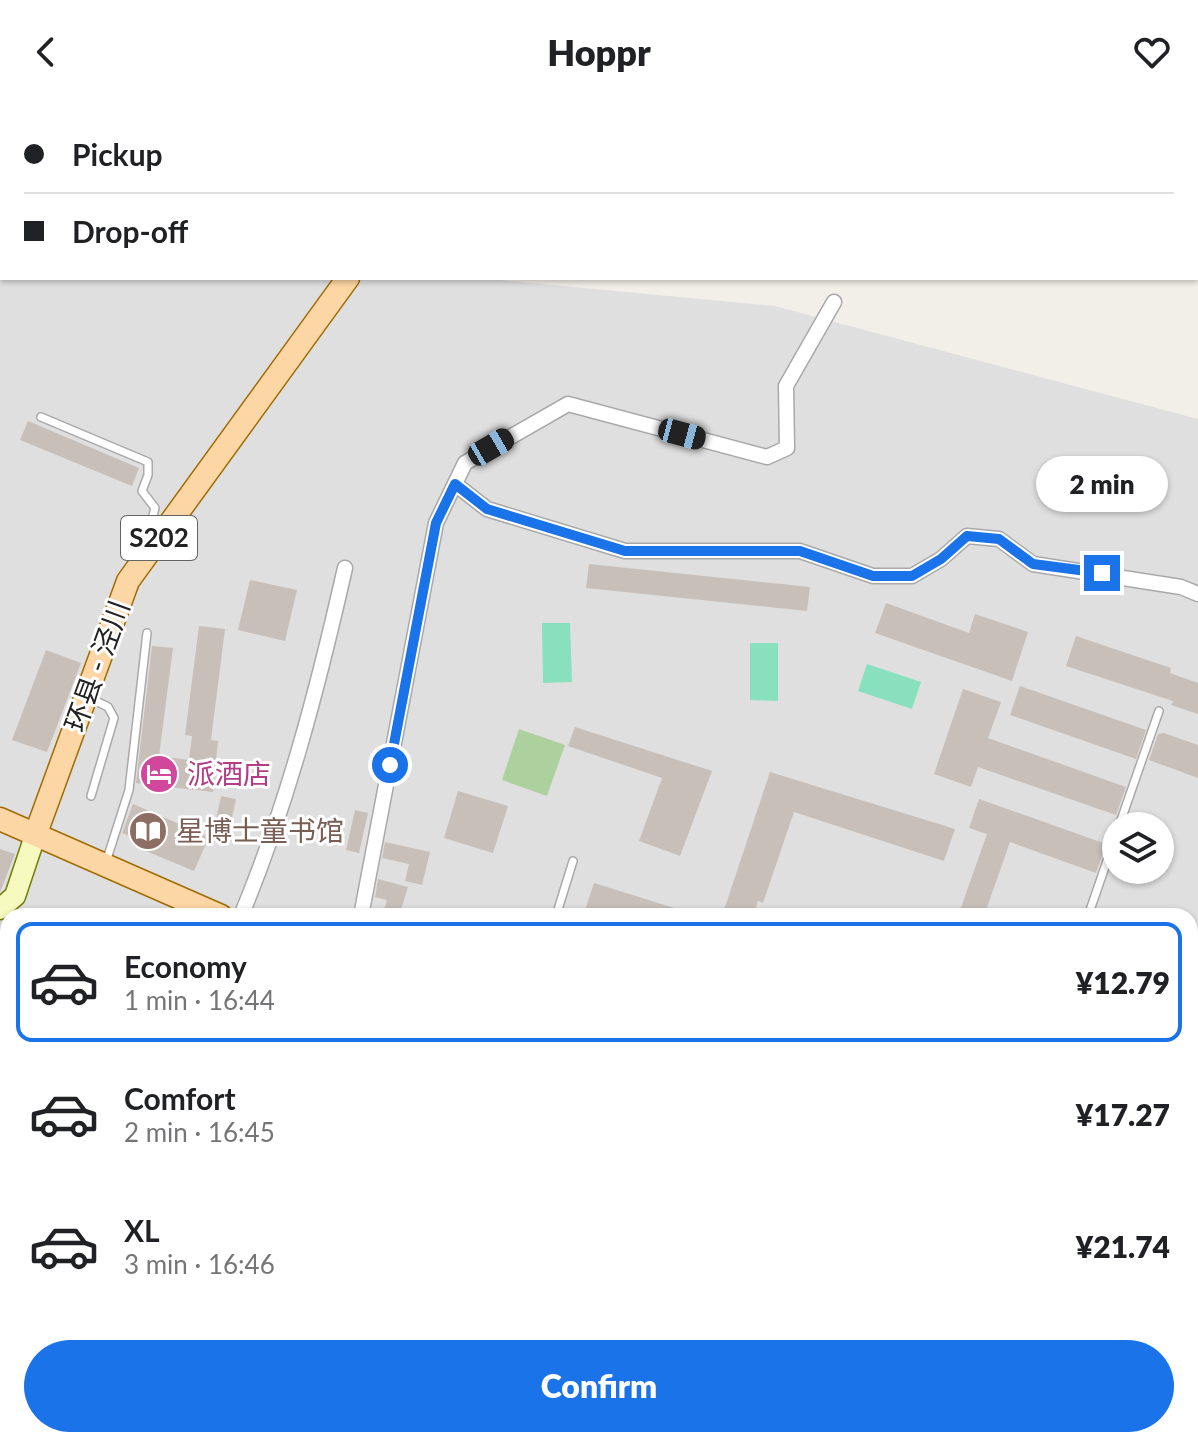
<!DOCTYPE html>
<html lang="en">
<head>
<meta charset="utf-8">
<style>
  :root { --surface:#fff; --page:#f6f6f6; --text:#202124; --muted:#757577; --line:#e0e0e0; --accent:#1a73e8 }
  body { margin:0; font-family:Lato,"Noto Sans SC",sans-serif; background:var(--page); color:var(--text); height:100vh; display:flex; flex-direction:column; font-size:30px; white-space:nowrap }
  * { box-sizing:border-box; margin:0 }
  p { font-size:26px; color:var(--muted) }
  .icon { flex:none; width:44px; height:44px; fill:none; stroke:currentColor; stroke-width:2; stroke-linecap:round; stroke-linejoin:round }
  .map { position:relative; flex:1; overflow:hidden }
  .drawer { position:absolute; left:0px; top:804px; width:1198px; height:540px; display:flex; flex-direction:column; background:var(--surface); border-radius:24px 24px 0 0; box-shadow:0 2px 6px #0004 }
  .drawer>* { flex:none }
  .hud { position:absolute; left:0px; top:0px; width:1198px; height:176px; box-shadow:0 2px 6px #0004; display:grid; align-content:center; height:176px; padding:0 24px; background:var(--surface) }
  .fabs { position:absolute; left:1102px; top:708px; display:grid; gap:16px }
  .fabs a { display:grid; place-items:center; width:72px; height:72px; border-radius:50%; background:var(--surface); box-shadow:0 2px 6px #0004; font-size:40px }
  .end { position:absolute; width:36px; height:36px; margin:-18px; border:10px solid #1a73e8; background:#fff; box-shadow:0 0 0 4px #fff }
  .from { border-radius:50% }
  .bubble { position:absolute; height:56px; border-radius:28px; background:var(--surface); box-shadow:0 2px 6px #0004; font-size:26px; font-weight:800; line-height:56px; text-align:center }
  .car { position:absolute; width:24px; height:48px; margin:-24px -12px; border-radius:10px; box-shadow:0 0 6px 2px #0007; background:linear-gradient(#222 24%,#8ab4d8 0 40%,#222 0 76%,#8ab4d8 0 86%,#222 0) }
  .hud b { display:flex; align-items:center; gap:28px; height:76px; font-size:30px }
  .hud b+b { border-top:2px solid var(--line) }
  .hud i { width:20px; height:20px; background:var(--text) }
  ul { padding:14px 0 0; list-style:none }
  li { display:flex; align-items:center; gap:24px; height:120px; margin:0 16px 12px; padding:0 8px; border:4px solid transparent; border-radius:16px }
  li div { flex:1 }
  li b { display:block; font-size:30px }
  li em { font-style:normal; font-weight:800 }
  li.current { border-color:var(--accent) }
  li>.icon { width:72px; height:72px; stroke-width:1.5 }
  .primary-button { display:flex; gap:16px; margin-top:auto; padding:16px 24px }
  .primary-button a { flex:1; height:92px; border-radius:48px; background:var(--accent); color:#fff; font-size:32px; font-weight:800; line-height:92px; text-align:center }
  header { display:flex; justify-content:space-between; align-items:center; height:104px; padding:0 24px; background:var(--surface); font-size:36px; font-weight:800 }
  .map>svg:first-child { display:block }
  .residential { fill:#e0dfdf; fill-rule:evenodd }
  .forest { fill:#add19e }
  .park { fill:#c8facc }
  .pitch { fill:#88e0be }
  .building { fill:#c7bfb8 }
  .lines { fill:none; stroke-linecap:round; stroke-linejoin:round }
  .lane-casing { stroke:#a9a9a9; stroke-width:10 }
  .street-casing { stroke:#a9a9a9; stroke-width:17 }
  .secondary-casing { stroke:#707d05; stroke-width:23 }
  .primary-casing { stroke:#a06b00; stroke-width:25 }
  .lane { stroke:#fff; stroke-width:7 }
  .street { stroke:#fff; stroke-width:14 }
  .secondary { stroke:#f7fabf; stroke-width:20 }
  .primary { stroke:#fcd6a4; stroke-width:22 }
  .route { stroke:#1a73e8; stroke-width:10 }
  .labels { text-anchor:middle; stroke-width:6; stroke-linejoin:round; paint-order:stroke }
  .shield { fill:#fff; stroke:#646464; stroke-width:2 }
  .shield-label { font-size:26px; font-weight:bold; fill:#222 }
  .street-label { font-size:28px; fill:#222; stroke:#fff }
  .hotel-label { font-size:28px; fill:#b23c85; stroke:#fff; text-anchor:start }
  .education-label { font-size:28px; fill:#785e54; stroke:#fff; text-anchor:start }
</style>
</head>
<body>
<header><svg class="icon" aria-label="back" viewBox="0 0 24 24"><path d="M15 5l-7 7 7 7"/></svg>Hoppr<svg class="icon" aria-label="heart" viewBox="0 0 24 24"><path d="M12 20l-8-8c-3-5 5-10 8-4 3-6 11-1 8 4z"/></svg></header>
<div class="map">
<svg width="1198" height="1344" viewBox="0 0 1198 1344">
  <rect width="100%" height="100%" fill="#f2efe9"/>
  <!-- residential -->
  <path class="residential" d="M0 88 2 174H479L775 202 1198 315V1344H674L650 1336H1190V812H8V1273L0 1269ZM1116 722H1160V766H1116Z
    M126 1336H372L366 1344H141Z"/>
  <!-- forest -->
  <path class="forest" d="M519 625 565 641 547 692 502 676Z"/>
  <!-- park -->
  <path class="park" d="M395 1336H650L674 1344H392Z"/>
  <!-- pitch -->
  <path class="pitch" d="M542 519H570L572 578 543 579Z
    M750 539H778V597L750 596Z
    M867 560 921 578 912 605 858 587Z"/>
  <!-- building -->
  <path class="building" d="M28 317 139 364 132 382 20 336Z
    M589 460 810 483 807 507 586 484Z
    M250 476 297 486 285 537 238 526Z
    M886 499 969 529 975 510 1028 528 1012 577 875 529Z
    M199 522 225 525 211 636 218 637 213 688 136 679 152 542 173 544 159 652 189 656 192 632 185 631Z
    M1076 532 1171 564 1170 569 1198 579V610L1171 601 1173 597 1066 562Z
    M46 546 81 559 47 648 12 636Z
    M1020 582 1146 626 1136 655 1010 611Z
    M963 585 1001 598 988 634 1126 683 1116 711 978 663 971 683 934 670Z
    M575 623 712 667 680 752 639 737 662 674 568 642Z
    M1164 629 1198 641V674L1149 656 1158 630Z
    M770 668 955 725 944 757 794 708 763 799 758 797 753 812H722Z
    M458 687 508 702 493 749 444 734Z
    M221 692 236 695 228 732 213 729Z
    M979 695 1106 740 1096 769 1010 738 984 812H958L987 730 969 724Z
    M133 700 209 733 194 767 146 747 149 740 122 729Z
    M355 706 368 709 359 749 346 746Z
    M385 738 430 748 422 781 405 777 409 760 382 754Z
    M0 745 15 750 0 788Z
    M378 775 408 783 399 812H382L387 796 375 793Z
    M594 779 690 809V812H583Z"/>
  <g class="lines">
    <!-- lane casing -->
    <g class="lane-casing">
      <path id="lane" d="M41 313 148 358V371L142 387 155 404 145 441
        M88 593 108 603 114 614 91 692
        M1119 722 1159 607
        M106 758 129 686 147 529
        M556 812 573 757
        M1088 812 1116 731
        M0 921 8 915
        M0 1153 8 1157
        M0 1224 8 1228"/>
    </g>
    <!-- street casing -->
    <g class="street-casing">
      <path id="street" d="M455 380 487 405 625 447H800L873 472H912L941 455 967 432 999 435 1033 460 1181 483 1198 490
        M241 812C288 699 318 583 345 464
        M361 812 436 419 465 359 568 300 767 353 787 344 786 282 834 198
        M0 1088 8 1093
        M451 1336 455 1344"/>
    </g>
    <!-- secondary casing -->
    <g class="secondary-casing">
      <path id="secondary" d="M0 805 15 792 36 729
        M1190 1069 1198 1070
        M1190 1084 1198 1085
        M0 1303 8 1308
        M62 1336 77 1344
        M690 1336 712 1344
        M354 1344 359 1336"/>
    </g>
    <!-- primary casing -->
    <g class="primary-casing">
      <path id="primary" d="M363 0 364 2
        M9 2V0
        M259 2 261 0
        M0 715 221 812
        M36 729 128 477 348 174
        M385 1344 388 1336"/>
    </g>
    <!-- lane -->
    <use href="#lane" class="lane"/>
    <!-- street -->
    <use href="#street" class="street"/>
    <!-- secondary -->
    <use href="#secondary" class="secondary"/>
    <!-- primary -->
    <use href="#primary" class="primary"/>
  </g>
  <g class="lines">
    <!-- route -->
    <path class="route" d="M390 661 436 419 455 380 487 405 625 447H800L873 472H912L941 455 967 432 999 435 1033 460 1102 469"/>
  </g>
  <!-- icons -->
  <defs>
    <g id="hotel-disc" transform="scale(2)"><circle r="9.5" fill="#d1479c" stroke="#fff"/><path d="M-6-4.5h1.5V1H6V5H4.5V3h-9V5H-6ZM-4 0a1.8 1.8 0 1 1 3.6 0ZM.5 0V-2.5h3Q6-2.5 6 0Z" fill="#fff"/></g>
    <g id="library-disc" transform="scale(2)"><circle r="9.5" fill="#8d6e63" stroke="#fff"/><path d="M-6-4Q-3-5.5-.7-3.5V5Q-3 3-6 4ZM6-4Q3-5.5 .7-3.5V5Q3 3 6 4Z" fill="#fff"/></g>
  </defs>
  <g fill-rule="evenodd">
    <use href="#hotel-disc" x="159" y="670"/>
    <use href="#library-disc" x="148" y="727"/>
  </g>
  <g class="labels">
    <!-- shield labels -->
    <rect class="shield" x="121" y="412" width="76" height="44" rx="6"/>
    <g class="shield-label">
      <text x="159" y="443">S202</text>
    </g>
    <!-- street labels -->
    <g class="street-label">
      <text transform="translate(97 562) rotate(-70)" y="10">环县 - 泾川</text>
    </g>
    <!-- hotel labels -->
    <g class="hotel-label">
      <text x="187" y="680">派酒店</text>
    </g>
    <!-- education labels -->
    <g class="education-label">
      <text x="176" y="737">星博士童书馆</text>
    </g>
  </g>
</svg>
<div class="fabs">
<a><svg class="icon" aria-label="layers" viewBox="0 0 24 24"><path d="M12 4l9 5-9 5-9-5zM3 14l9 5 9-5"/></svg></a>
</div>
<i class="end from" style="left:390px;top:661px"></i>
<i class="end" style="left:1102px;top:469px"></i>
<div class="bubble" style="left:1036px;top:352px;width:132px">2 min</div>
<i class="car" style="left:682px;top:330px;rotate:105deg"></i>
<i class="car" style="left:491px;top:343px;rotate:60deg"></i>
<div class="hud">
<b><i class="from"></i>Pickup</b>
<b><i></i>Drop-off</b>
</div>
<section class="drawer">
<ul>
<li class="current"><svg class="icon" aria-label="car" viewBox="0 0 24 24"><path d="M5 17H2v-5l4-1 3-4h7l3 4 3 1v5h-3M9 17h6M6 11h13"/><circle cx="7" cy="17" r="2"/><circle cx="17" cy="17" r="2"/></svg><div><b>Economy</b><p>1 min · 16:44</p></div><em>¥12.79</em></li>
<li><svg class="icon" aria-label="car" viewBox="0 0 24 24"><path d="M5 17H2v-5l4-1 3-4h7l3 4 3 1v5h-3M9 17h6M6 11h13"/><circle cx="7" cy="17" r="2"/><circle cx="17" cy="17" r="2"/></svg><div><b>Comfort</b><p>2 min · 16:45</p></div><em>¥17.27</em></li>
<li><svg class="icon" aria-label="car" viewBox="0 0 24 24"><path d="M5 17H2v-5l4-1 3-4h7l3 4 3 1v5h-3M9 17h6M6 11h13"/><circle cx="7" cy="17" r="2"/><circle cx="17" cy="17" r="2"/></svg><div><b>XL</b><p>3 min · 16:46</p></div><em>¥21.74</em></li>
</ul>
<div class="primary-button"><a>Confirm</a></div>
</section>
</div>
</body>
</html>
